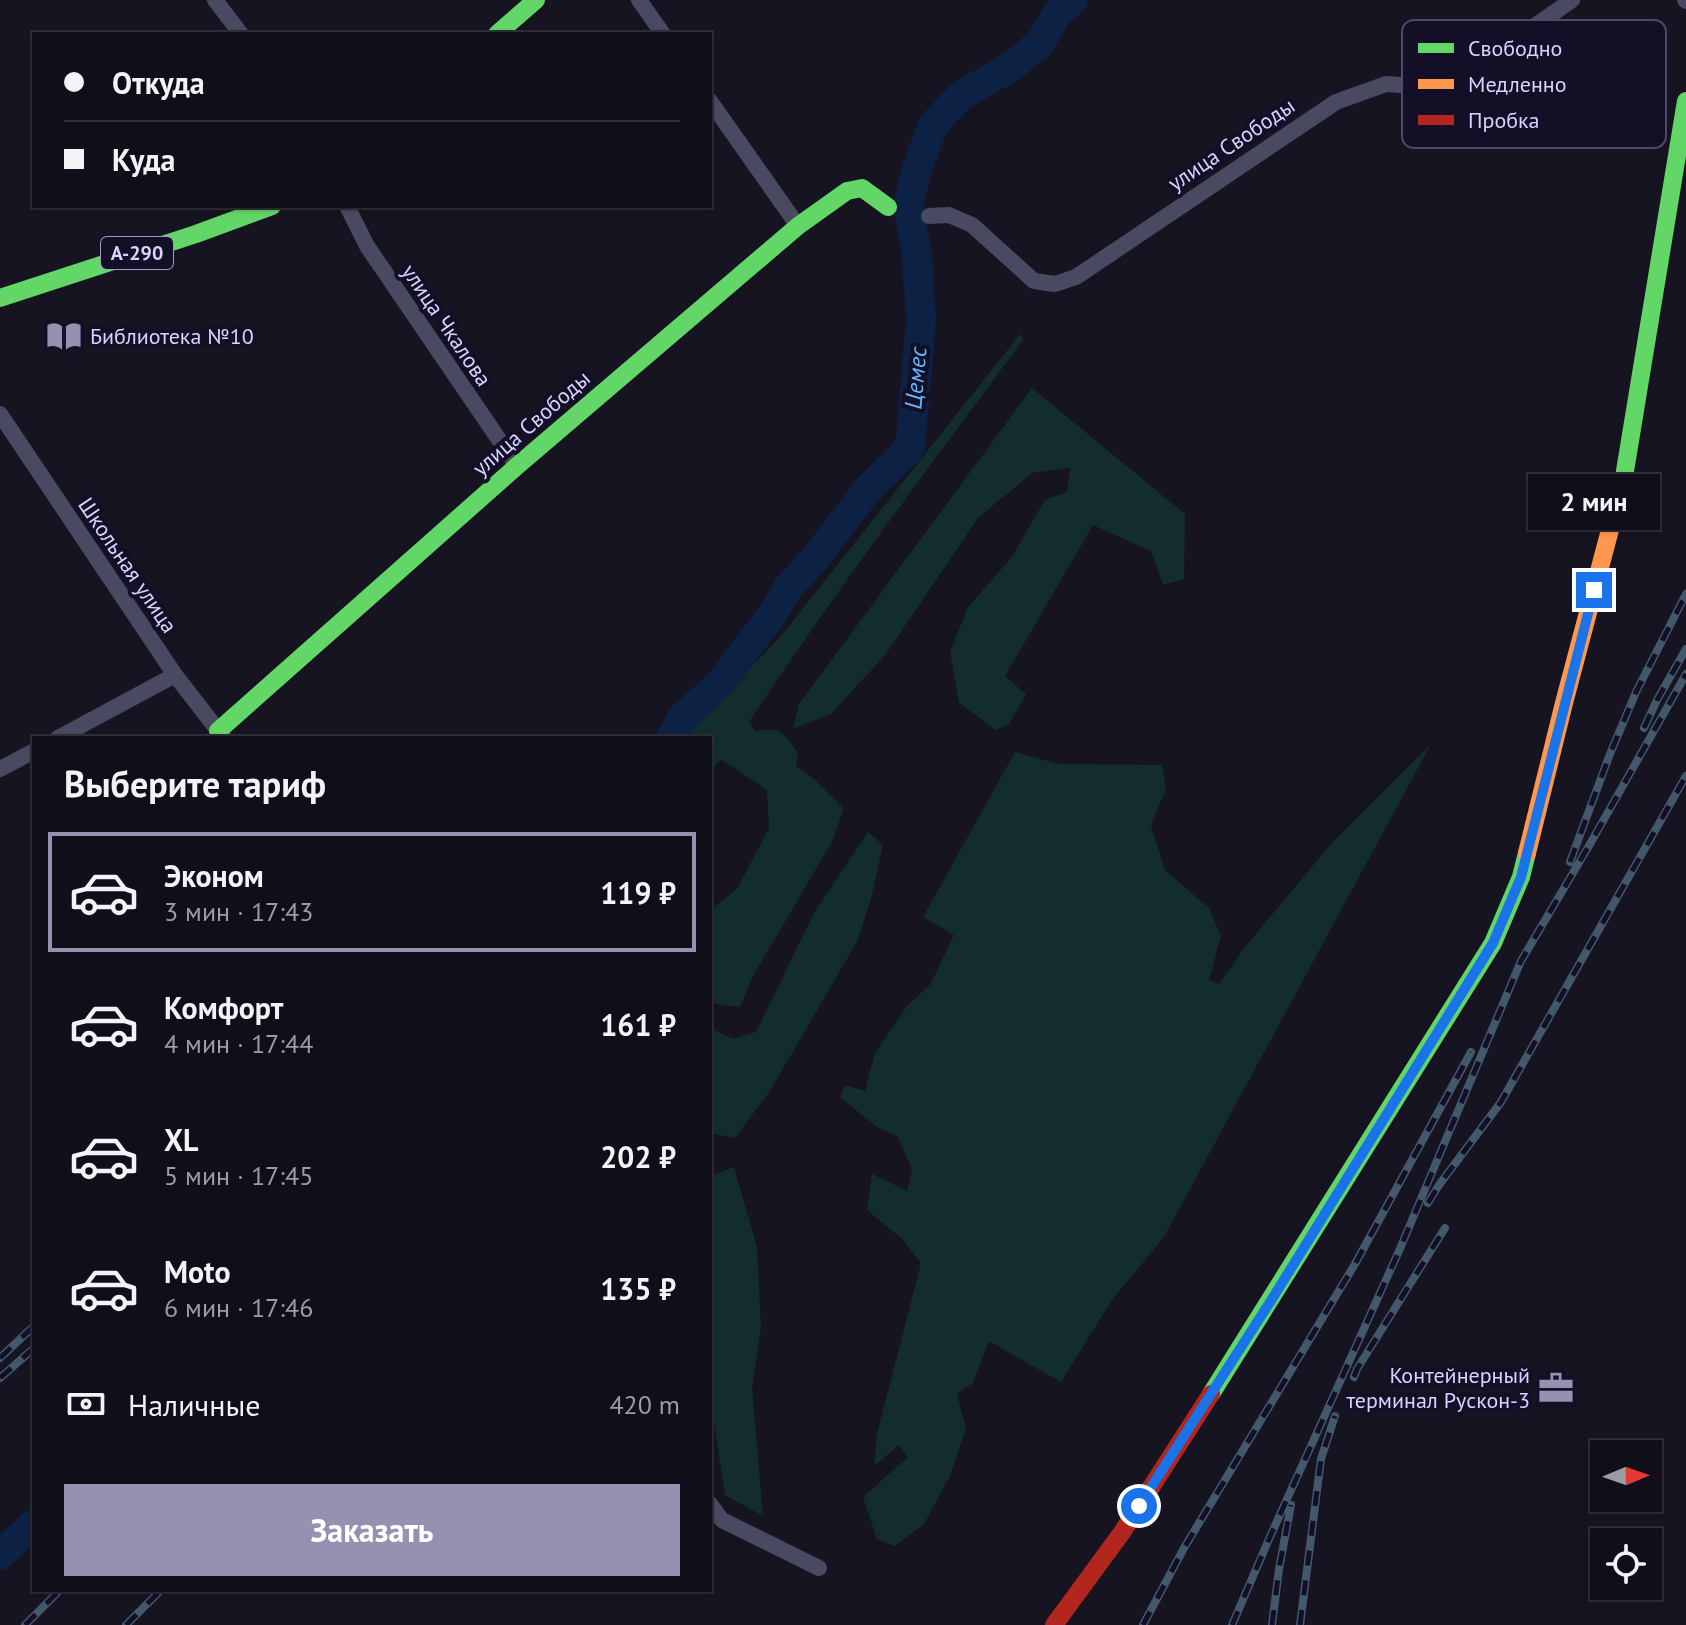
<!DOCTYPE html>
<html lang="ru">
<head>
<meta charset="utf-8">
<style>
  :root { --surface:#100f19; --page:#191822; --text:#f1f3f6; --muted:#9c9ca2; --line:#302f38; --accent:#9591b1 }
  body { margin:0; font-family:"PT Sans",sans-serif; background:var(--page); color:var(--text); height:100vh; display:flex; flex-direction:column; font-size:30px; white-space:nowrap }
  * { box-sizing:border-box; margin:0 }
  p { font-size:26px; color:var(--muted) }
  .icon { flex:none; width:44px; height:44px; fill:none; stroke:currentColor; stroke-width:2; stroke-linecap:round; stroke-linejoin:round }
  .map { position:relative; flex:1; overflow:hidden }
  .details { position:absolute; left:32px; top:736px; width:680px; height:856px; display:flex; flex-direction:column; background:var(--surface); border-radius:0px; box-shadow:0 2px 6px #0004,0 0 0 2px var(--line) }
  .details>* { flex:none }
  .guide { position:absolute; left:32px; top:32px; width:680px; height:176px; border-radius:0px; box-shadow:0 2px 6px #0004,0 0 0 2px var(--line); display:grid; align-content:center; height:176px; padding:0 32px; background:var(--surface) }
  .needle { width:52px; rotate:88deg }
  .buttons { position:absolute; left:1590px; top:1440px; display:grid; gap:16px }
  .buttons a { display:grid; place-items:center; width:72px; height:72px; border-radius:0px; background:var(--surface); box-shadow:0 2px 6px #0004,0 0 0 2px var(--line); font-size:40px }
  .end { position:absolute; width:36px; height:36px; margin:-18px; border:10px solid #1a73e8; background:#fff; box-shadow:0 0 0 4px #fff }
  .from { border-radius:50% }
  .bubble { position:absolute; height:56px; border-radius:0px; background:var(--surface); box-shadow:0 2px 6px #0004,0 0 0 2px var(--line); font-size:26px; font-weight:600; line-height:56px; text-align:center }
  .guide b { display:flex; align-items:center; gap:28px; height:76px; font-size:30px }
  .guide b+b { border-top:2px solid var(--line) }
  .guide i { width:20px; height:20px; background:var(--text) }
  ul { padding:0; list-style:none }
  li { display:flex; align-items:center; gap:24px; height:120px; margin:0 16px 12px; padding:0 16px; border:4px solid transparent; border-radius:0px }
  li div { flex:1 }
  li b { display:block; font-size:30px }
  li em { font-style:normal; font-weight:600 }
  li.current { border-color:var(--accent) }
  li>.icon { width:72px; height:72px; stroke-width:1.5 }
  h2 { padding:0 32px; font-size:36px; line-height:96px }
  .pay { display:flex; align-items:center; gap:20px; height:88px; padding:0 32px; font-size:30px }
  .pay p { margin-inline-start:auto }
  .action { display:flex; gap:16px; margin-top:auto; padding:16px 32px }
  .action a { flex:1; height:92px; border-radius:0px; background:var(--accent); color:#fff; font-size:32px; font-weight:600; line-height:92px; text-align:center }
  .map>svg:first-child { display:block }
  .green { fill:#132c2d }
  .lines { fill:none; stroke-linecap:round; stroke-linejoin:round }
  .river { stroke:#0d2144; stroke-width:30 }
  .street { stroke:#4a4962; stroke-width:16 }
  .fast { stroke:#63d668; stroke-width:18 }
  .slow { stroke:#ff974d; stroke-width:18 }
  .jam { stroke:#b3261e; stroke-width:18 }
  .rail-casing { stroke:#43596b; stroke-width:8 }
  .rail { stroke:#130f26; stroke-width:5; stroke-dasharray:15; stroke-linecap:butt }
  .route { stroke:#1a73e8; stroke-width:10 }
  .labels { text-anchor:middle; stroke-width:8; stroke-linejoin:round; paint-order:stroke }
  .shield { fill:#130f26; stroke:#9e99be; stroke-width:2 }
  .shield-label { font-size:20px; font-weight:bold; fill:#d9d4ff }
  .street-label { font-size:22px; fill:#d9d4ff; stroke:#130f26 }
  .poi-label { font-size:22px; fill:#d9d4ff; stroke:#130f26; text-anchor:start }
  .water-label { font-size:24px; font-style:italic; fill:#62b6ff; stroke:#130f26 }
  .key { fill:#130f26; stroke:#4e4a67; stroke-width:2 }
  .key-label { font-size:22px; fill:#d9d4ff }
</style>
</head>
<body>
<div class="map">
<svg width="1686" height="1625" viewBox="0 0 1686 1625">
  <rect width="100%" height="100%" fill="#161421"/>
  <!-- green -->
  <path class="green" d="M1020 334 1024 339C930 465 836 591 749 722L755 731C782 727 783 732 798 753L796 766 813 778 844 808 833 840 753 976 740 1007 717 1004 710 1001V910L737 889 769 828 767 790 721 759 710 773V738H681L690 722 743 675 781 636Z
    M1032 388 1185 514 1184 579 1163 585 1151 551 1093 525 1005 676 1026 694 1009 724 996 730 959 703 950 652 968 607 1011 558 1045 500 1067 492 1070 468 1032 473 978 518 886 654 831 714 793 729 799 704Z
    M1431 744 1164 1237 1112 1300 1061 1382 989 1341 973 1383 957 1394 966 1429 950 1476 924 1524 895 1546 877 1539 863 1497 908 1457 899 1445 874 1466 877 1434 921 1263 903 1240 867 1210 872 1174 907 1191 912 1170 898 1137 877 1127 840 1097 845 1085 865 1091 875 1053 907 1006 930 985 954 935 923 917 1015 752 1059 764 1162 765 1166 788 1151 826 1165 870 1209 908 1221 936 1209 980 1219 984 1244 948 1331 844Z
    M868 832 883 845 872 895 858 940 770 1091 735 1138 710 1133V1028L733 1039 756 1032 814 913Z
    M734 1167 757 1247 761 1328 752 1388 763 1516 725 1495 715 1430 710 1380V1245L712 1230 710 1223V1176Z"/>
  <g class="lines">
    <!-- river -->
    <path class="river" d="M671 738 683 717 721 682 774 612 789 586 813 561 868 489 910 448 921 321 917 255 908 206 917 169 933 125 962 95 1012 66 1040 43 1057 14 1073 0
      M0 1555 34 1524"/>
    <!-- street -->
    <path class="street" d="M215 0 241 34
      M639 0 663 34
      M1685 0 1686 1
      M710 101 798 226
      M347 206 367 246 517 466
      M929 216 949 215 972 225 1034 281 1055 284 1076 277 1336 102 1386 84 1431 87 1489 58 1572 0
      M0 414 175 675 224 738
      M58 738 175 675
      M0 769 34 751
      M710 1504 722 1520 819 1568"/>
    <!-- fast -->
    <path class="fast" d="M497 34 536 0
      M0 298 196 234 272 206
      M1611 526 1624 477 1686 101
      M218 731 517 466 798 226 847 191 862 188 888 207
      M1211 1394 1493 943 1521 877 1527 853"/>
    <!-- slow -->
    <path class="slow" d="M1527 853 1564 703 1611 526"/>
    <!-- jam -->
    <path class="jam" d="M1054 1625 1123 1531 1211 1394"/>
    <!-- rail casing -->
    <g class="rail-casing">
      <path id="rail" d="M1644 728 1657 700 1686 649
        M1570 862 1610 754 1636 692 1686 594
        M1428 1203 1439 1185 1501 1102 1686 776
        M0 1358 34 1326
        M1354 1377 1357 1369 1445 1228
        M0 1378 34 1348
        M25 1625 60 1590
        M126 1625 161 1590
        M1143 1625 1184 1548 1355 1264 1471 1052
        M1232 1625 1269 1539 1399 1251 1521 961 1590 844 1686 674
        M1272 1625 1279 1569 1291 1505
        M1300 1625 1321 1459 1335 1416"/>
    </g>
    <!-- rail -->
    <use href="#rail" class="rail"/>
  </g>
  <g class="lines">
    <!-- route -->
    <path class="route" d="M1139 1506 1272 1299 1493 943 1521 877 1594 590"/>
  </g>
  <!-- icons -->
  <defs>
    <g id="library-bare" transform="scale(2.76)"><path d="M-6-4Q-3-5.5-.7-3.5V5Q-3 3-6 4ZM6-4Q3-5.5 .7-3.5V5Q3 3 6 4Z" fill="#9591b1" stroke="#130f26" stroke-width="2.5" paint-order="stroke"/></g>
    <g id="office-bare" transform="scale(2.76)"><path d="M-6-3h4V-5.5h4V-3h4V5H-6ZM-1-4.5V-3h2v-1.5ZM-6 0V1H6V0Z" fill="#9591b1" stroke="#130f26" stroke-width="2.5" paint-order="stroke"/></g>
  </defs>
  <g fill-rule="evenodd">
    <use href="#library-bare" x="64" y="336"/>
    <use href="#office-bare" x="1556" y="1388"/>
  </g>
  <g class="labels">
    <!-- shield labels -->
    <rect class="shield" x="101" y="237" width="72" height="32" rx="6"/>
    <g class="shield-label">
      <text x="137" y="260">А-290</text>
    </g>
    <!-- street labels -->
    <g class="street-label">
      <text transform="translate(1231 144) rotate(-34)" y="8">улица Свободы</text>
      <text transform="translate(447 325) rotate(56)" y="8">улица Чкалова</text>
      <text transform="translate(531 423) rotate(-41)" y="8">улица Свободы</text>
      <text transform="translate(128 565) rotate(56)" y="8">Школьная улица</text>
    </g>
    <!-- poi labels -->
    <g class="poi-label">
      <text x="90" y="344">Библиотека №10</text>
      <text x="1530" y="1383" text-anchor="end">Контейнерный<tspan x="1530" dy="25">терминал Рускон-3</tspan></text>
    </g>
    <!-- water labels -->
    <g class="water-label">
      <text transform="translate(916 378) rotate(-85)" y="8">Цемес</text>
    </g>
  </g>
  <!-- legend -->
  <rect x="1402" y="20" width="264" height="128" rx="12" class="key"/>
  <rect x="1418" y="43" width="36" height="10" fill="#63d668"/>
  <rect x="1418" y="79" width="36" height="10" fill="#ff974d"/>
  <rect x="1418" y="115" width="36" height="10" fill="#b3261e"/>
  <g class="key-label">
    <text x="1468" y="56">Свободно</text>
    <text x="1468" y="92">Медленно</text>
    <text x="1468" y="128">Пробка</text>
  </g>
</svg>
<div class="buttons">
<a><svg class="needle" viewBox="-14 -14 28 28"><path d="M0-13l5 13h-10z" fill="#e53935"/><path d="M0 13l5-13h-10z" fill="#9c9ca2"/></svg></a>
<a><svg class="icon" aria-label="locate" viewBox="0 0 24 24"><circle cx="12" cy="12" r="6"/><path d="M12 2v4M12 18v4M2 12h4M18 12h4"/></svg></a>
</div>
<i class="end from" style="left:1139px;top:1506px"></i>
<i class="end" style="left:1594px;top:590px"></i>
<div class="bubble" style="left:1528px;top:474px;width:132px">2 мин</div>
<div class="guide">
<b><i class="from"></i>Откуда</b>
<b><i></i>Куда</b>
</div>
<section class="details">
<h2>Выберите тариф</h2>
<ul>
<li class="current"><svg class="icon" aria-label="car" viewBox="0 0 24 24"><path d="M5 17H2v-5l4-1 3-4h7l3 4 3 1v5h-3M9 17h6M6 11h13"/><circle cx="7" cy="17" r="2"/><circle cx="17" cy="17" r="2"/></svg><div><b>Эконом</b><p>3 мин · 17:43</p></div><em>119 ₽</em></li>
<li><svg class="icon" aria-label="car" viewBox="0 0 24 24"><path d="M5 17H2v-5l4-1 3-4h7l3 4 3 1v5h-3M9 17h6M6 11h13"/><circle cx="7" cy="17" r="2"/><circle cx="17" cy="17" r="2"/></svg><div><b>Комфорт</b><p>4 мин · 17:44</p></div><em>161 ₽</em></li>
<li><svg class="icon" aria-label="car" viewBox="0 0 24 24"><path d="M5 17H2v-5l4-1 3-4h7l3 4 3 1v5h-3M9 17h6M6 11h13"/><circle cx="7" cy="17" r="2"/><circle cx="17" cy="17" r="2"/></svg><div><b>XL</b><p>5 мин · 17:45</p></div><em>202 ₽</em></li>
<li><svg class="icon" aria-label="car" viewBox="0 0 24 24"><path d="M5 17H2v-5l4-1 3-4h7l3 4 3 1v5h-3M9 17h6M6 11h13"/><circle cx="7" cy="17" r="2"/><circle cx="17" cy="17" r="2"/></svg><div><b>Moto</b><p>6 мин · 17:46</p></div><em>135 ₽</em></li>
</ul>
<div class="pay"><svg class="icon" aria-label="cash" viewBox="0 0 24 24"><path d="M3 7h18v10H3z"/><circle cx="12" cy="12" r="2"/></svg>Наличные<p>420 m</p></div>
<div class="action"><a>Заказать</a></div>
</section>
</div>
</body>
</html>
